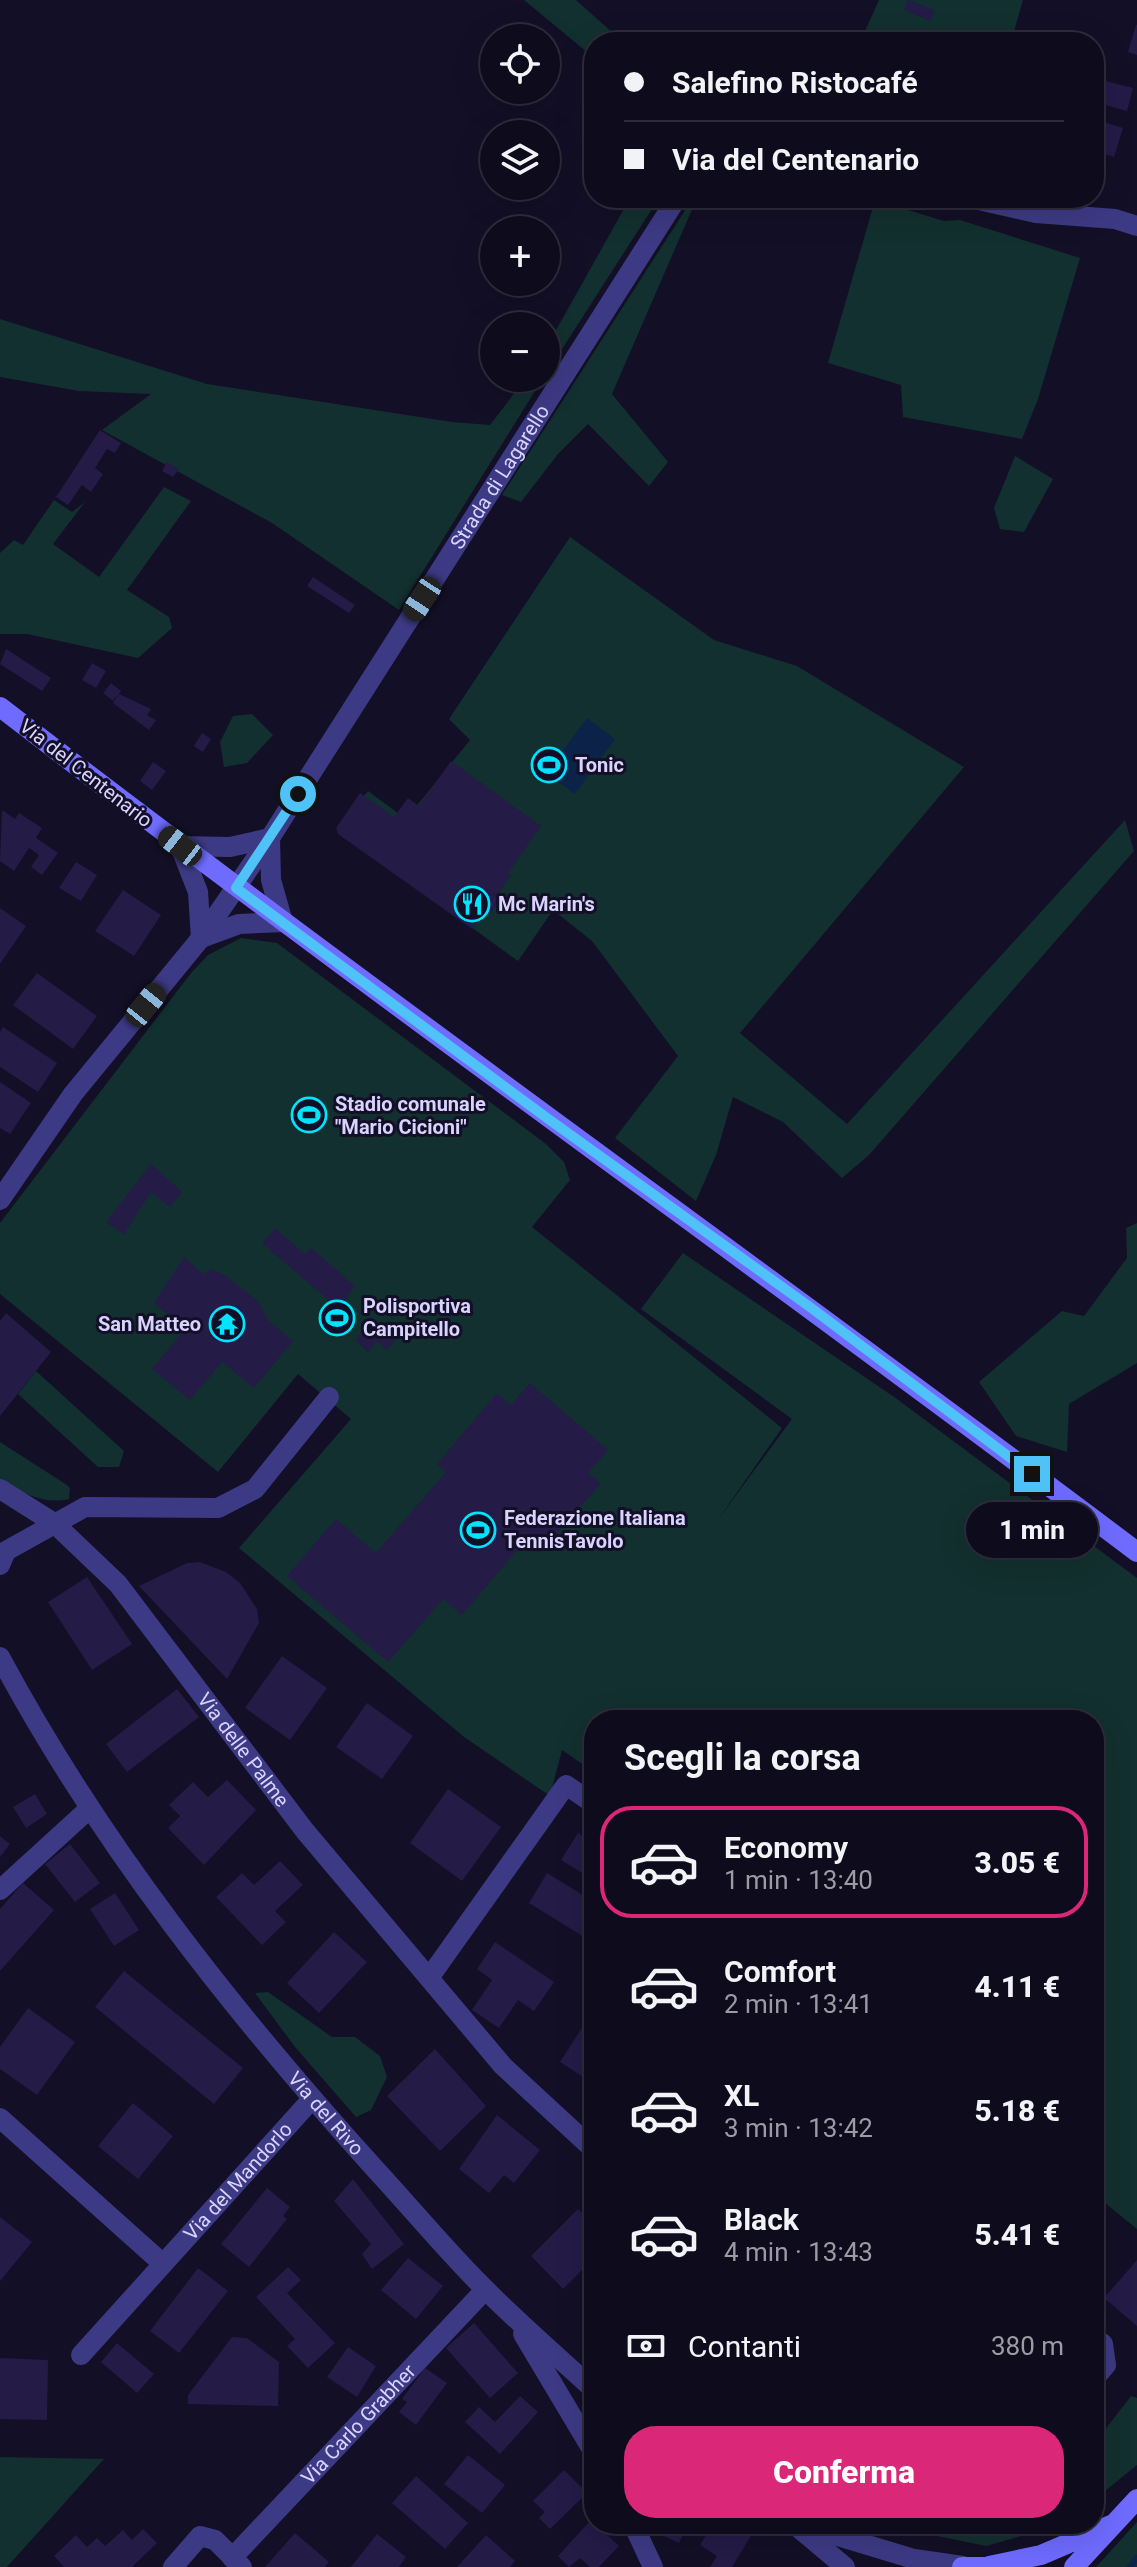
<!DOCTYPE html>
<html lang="it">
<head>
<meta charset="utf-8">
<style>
  :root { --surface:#0e0b1c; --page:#171425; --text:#f1f3f6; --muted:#9b9ba3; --line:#2e2b3b; --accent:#db2777 }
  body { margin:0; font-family:Roboto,sans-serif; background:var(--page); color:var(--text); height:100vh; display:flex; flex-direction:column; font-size:30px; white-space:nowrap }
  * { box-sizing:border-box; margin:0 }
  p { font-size:26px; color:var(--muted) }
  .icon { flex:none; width:44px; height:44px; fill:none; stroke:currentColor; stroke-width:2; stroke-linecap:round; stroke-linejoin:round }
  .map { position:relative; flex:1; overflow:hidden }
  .panel { position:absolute; left:584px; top:1710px; width:520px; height:824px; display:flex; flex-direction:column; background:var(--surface); border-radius:32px; box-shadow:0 8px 32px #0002,0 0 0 2px var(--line) }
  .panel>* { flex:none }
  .top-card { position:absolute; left:584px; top:32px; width:520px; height:176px; border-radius:32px; box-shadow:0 8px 32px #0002,0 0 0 2px var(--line); display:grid; align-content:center; height:176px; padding:0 40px; background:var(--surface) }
  .tools { position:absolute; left:480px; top:24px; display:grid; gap:16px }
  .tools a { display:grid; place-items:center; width:80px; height:80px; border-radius:50%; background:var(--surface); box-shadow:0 8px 32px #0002,0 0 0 2px var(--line); font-size:40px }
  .end { position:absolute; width:36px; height:36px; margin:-18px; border:10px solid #4fc3f7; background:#111; box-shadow:0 0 0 4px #111 }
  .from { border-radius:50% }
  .bubble { position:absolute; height:56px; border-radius:28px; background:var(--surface); box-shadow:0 8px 32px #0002,0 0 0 2px var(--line); font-size:26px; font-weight:800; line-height:56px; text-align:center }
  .car { position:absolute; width:24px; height:48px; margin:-24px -12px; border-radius:10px; box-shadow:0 0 6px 2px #0007; background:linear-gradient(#222 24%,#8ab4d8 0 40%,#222 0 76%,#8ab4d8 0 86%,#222 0) }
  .top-card b { display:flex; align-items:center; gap:28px; height:76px; font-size:30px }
  .top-card b+b { border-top:2px solid var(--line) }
  .top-card i { width:20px; height:20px; background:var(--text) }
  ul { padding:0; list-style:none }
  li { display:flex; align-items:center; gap:24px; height:112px; margin:0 16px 12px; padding:0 24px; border:4px solid transparent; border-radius:32px }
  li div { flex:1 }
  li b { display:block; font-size:30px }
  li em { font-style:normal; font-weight:800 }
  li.selected { border-color:var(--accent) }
  li>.icon { width:72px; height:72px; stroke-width:1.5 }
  h2 { padding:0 40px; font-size:36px; line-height:96px }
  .pay { display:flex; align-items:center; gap:20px; height:88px; padding:0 40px; font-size:30px }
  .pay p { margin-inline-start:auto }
  .primary-button { display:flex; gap:16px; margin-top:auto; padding:16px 40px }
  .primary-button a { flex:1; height:92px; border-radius:32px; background:var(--accent); color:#fff; font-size:32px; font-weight:800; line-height:92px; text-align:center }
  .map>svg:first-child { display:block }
  .green { fill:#12302f }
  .water { fill:#0c2248 }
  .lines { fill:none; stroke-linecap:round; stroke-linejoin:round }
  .stream { stroke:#0c2248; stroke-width:6 }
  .building { fill:#241b47 }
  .street { stroke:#3d3a85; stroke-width:20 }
  .secondary { stroke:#6f6bff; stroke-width:20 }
  .route { stroke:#4fc3f7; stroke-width:10 }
  .labels { text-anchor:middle; stroke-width:6; stroke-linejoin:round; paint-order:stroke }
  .street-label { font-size:20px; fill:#d9d4ff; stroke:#130f26 }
  .poi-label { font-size:20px; font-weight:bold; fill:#d9d4ff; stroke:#130f26; text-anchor:start }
</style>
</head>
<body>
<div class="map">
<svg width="1137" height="2567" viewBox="0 0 1137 2567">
  <rect width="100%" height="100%" fill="#130f26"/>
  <!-- green -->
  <path class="green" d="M524 0H576L623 42H594V58Z
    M879 0H1023L1011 42H860Z
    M630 198H659L546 374V348Z
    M693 198H697L612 394 668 462 649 486 588 424 558 454 521 502 502 495Z
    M875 200 944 221 960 220 1080 258 1038 399 1022 439 903 417 901 385 828 363Z
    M0 319 207 384 452 422 490 425 526 378H543L399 610 272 523 102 430 151 394 79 391 0 377Z
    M1015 456 1053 479 1024 532 1000 529 994 508Z
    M164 487 191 501 127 590 169 617 172 628 138 658 27 634H0V553L14 540 23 545 54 500 72 512 85 502 53 544 99 577Z
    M570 537 714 640 797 666 964 767 740 1033 847 1124 1125 820 1134 851 869 1155 842 1178 783 1122 733 1097 716 1155 696 1201 615 1138 678 1056 592 941 553 910 518 961 337 830 368 791 406 819 470 740 449 719Z
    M252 714 273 735 247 763 224 767 220 742 233 716Z
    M241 938 277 943 546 1144 564 1162 570 1180 532 1227 782 1428 717 1521 792 1419 641 1309 683 1253 897 1399 1137 1578V2229L1094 2194V1720H594V1772L562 1750 550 1796 464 1737 239 1548 351 1419 298 1374 218 1472 0 1294V1223L191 973 208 955Z
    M1137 1223V1363L1069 1404 1067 1452 1016 1436 979 1382 1062 1311 1084 1316 1127 1258 1126 1228Z
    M36 1371 124 1451 119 1467H98L18 1394Z
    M0 1442 67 1485 70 1488 69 1499C43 1505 23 1493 0 1480Z
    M268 1992 332 2037H355L380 2056 387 2077 371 2110 356 2117 295 2047 255 1993Z
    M1131 2396 1137 2398V2465L1094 2500V2444Z
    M0 2457 104 2459 7 2567H0Z
    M1137 2522V2567H1096Z
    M879 2524H1064L986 2546Z"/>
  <!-- water -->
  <path class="water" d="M587 718 615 739 575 794 546 773Z"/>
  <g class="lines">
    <!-- stream -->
    <path class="stream" d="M1130 2567 1137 2558"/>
  </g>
  <!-- building -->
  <path class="building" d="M908 0 935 10 930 21 904 10Z
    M1136 25H1137V55L1128 52Z
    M1094 78 1133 88 1127 111 1094 102Z
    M1094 119 1123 128 1114 157 1094 151Z
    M100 430 121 443 115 453 107 449 95 468 103 474 91 492 82 485 68 505 56 497Z
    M167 462 179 469 173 477 162 471Z
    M313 577 355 605 349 613 307 586Z
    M6 649 51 678 42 691 0 664Z
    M92 663 106 671 96 688 82 680Z
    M111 683 121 691 113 701 103 693Z
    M119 694 151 709 147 715 156 720 149 730 113 703Z
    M202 733 211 739 203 752 194 746Z
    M451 761 541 826 508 873 511 875 497 895 501 899 491 913 486 909 472 929 338 834 336 828 360 793 394 817 408 798 419 806Z
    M153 762 166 771 152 790 140 781Z
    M2 810 15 819 19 813 42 828 36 838 58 853 42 875 31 867 39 855 29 848 14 871 0 861Z
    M76 862 97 875 81 901 59 888Z
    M123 890 161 915 134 956 95 931Z
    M0 908 26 926 0 964Z
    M37 973 97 1016 73 1049 13 1005Z
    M3 1027 57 1063 38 1092 0 1067V1032Z
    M0 1082 31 1103 10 1134 0 1128Z
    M151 1164 182 1192 170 1207 151 1192 124 1234 106 1222Z
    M275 1228 305 1254 311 1248 355 1286 339 1309 262 1243Z
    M184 1257 203 1274 212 1269 225 1275 258 1301 268 1320 293 1341 254 1388 222 1362 190 1400 152 1369 185 1329 154 1303Z
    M6 1313 51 1352 0 1416V1321Z
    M376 1322 396 1339 387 1350 377 1341 368 1353 355 1339Z
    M530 1383 608 1450 588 1473 601 1483 540 1553 526 1540 462 1615 443 1599 388 1662 287 1576 336 1519 376 1553 446 1472 437 1464 497 1393 511 1405Z
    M200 1562 226 1572 240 1583 257 1609 259 1623 227 1679 139 1586 187 1563Z
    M87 1577 132 1644 92 1670 48 1602Z
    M282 1656 327 1688 290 1740 245 1708Z
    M177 1689 199 1717 127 1772 106 1744Z
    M367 1703 413 1736 382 1779 336 1747Z
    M227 1780 256 1810 204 1865 168 1828 180 1816 169 1805 193 1782 208 1797Z
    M448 1789 501 1827 462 1881 410 1843Z
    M35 1794 47 1814 26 1828 13 1807Z
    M578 1833 594 1843V1880L561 1860Z
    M0 1836 10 1844 0 1857Z
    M70 1844 100 1883 75 1902 45 1864Z
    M280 1861 303 1885 275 1911 286 1922 262 1945 216 1897 242 1873 254 1885Z
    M547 1873 594 1902V1932L589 1940 529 1903Z
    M23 1883 54 1910 0 1971V1909Z
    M115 1893 139 1930 114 1946 90 1909Z
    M334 1932 367 1962 319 2013 287 1983Z
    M495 1942 554 1982 534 2011 518 2000 499 2028 472 2010 492 1980 477 1969Z
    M124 1971 243 2068 214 2104 95 2007Z
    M28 2008 75 2042 37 2095 0 2069V2047Z
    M587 2020 594 2025V2084L560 2062Z
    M435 2049 486 2106 440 2151 387 2096Z
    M133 2103 173 2136 138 2179 98 2146Z
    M497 2115 540 2150 514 2183 504 2175 489 2193 459 2169Z
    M353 2179 404 2244 372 2269 362 2254 371 2244 334 2201Z
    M267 2188 290 2207 283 2216 287 2219 249 2267 221 2244Z
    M1094 2206 1106 2215 1094 2232Z
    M578 2209 594 2224V2258L563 2289 531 2256Z
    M0 2217 32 2242 0 2281Z
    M408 2258 443 2286 416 2319 381 2290Z
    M1137 2260V2326L1104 2298Z
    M288 2267 301 2280 287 2293 335 2343 308 2368 287 2346 295 2339 256 2297Z
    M198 2268 228 2291 179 2353 150 2331Z
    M474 2323 518 2373 490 2398 446 2348Z
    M232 2337 247 2338 279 2362 278 2406 188 2404V2395Z
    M117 2343 154 2374 137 2393 101 2362Z
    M348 2347 376 2366 357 2397 327 2377Z
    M0 2358 48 2360 47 2420 0 2419Z
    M425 2368 447 2383 416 2425 399 2412 407 2402 402 2399Z
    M520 2396 538 2412 500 2454 465 2422 479 2407 495 2422Z
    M468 2455 505 2485 482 2513 444 2484Z
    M564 2470 587 2493 550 2529 539 2518 545 2512 533 2501Z
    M416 2476 468 2523 445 2549 392 2503Z
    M591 2520 619 2546 599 2567H590L580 2558 569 2567 558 2556Z
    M662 2524H688L679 2543 657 2533Z
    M713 2524H737L752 2534 732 2567H710L717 2556 700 2545Z
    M143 2529 157 2543 132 2567H64L54 2556 76 2535 87 2547 97 2538 105 2546 123 2530 132 2540Z
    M295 2533 329 2562 325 2567H265Z
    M377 2534 406 2557 399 2567H351Z
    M486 2535 515 2561 510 2567H457Z"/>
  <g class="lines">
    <!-- street -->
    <g class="street">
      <path d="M970 198 1036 213 1115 219 1137 226"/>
      <path d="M201 938 198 892 180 846 230 847 270 838"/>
      <path d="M201 938 239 924 283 922 271 880 270 838"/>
      <path id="s1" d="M0 1200 73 1094 201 938 270 838 677 198"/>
      <path id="s2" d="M0 1489 54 1523 118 1584 305 1831 503 2066 594 2150"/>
      <path d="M0 1565 6 1551 85 1507 218 1508 255 1489 329 1397"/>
      <path id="s3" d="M0 1657C100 1844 234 2013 376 2170 413 2210 448 2253 487 2291 521 2325 558 2357 594 2390"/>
      <path d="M0 1890 90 1808"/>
      <path d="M429 1978 566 1785 594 1804"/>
      <path d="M0 2118 162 2263"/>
      <path d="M523 2334 594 2453"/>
      <path d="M1094 2337 1103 2344 1106 2365 1094 2379"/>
      <path id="s4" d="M81 2355 312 2099"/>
      <path d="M633 2524 653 2567"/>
      <path d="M798 2524 914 2559 963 2566"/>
      <path d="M800 2529 845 2567"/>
      <path id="s5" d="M232 2558 485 2290"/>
      <path d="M173 2567 200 2536 215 2540 242 2567"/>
    </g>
    <!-- secondary -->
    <path class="secondary" d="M0 707C374 995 760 1268 1137 1552
      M989 2566 1041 2555 1111 2525
      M962 2567H991
      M1074 2567 1137 2499"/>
  </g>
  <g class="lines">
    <!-- route -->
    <path class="route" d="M298 794 236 888 547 1118 810 1307 1032 1474"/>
  </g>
  <!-- icons -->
  <defs>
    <g id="stadium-ring" transform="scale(1.8)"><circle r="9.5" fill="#130f26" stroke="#00e5ff" stroke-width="1.5"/><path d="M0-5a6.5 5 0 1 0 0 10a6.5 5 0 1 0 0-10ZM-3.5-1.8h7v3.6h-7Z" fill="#00e5ff"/></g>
    <g id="restaurant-ring" transform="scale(1.8)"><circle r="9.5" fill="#130f26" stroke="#00e5ff" stroke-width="1.5"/><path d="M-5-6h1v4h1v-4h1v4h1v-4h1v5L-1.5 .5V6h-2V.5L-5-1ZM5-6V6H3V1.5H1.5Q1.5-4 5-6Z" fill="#00e5ff"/></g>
    <g id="temple-ring" transform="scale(1.8)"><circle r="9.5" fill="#130f26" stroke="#00e5ff" stroke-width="1.5"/><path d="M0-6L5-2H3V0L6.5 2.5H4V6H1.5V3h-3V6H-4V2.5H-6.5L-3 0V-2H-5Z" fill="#00e5ff"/></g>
  </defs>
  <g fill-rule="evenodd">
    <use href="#stadium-ring" x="549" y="765"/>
    <use href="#restaurant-ring" x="472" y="904"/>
    <use href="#stadium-ring" x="309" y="1115"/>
    <use href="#stadium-ring" x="337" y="1318"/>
    <use href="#temple-ring" x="227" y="1324"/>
    <use href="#stadium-ring" x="478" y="1530"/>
  </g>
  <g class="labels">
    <!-- street labels -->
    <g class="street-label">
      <text dy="7" stroke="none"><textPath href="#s1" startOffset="880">Strada di Lagarello</textPath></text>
      <text transform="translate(86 773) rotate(38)" y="7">Via del Centenario</text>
      <text dy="7" stroke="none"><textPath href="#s2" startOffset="360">Via delle Palme</textPath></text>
      <text dy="7" stroke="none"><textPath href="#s3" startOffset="562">Via del Rivo</textPath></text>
      <text dy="7" stroke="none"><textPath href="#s4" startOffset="234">Via del Mandorlo</textPath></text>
      <text dy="7" stroke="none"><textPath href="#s5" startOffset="184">Via Carlo Grabher</textPath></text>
    </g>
    <!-- poi labels -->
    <g class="poi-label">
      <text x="575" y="772">Tonic</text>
      <text x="498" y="911">Mc Marin's</text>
      <text x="335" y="1111">Stadio comunale<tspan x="335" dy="23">"Mario Cicioni"</tspan></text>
      <text x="363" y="1313">Polisportiva<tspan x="363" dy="23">Campitello</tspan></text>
      <text x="201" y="1331" text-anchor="end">San Matteo</text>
      <text x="504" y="1525">Federazione Italiana<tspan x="504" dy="23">TennisTavolo</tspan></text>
    </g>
  </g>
</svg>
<div class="tools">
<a><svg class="icon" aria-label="locate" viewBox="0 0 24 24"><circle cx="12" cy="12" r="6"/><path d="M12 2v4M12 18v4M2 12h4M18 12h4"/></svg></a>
<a><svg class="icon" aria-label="layers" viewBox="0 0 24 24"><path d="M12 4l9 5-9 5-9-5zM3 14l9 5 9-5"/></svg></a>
<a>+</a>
<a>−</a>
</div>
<i class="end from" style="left:298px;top:794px"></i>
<i class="end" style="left:1032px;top:1474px"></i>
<div class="bubble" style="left:966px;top:1502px;width:132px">1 min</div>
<i class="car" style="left:422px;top:599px;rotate:213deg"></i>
<i class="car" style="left:180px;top:846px;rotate:308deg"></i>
<i class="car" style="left:146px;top:1005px;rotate:39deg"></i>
<div class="top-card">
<b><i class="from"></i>Salefino Ristocafé</b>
<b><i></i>Via del Centenario</b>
</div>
<section class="panel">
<h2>Scegli la corsa</h2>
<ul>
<li class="selected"><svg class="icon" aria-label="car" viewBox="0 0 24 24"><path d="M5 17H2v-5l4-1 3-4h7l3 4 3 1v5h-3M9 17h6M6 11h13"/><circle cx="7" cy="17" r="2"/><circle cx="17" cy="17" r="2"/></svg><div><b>Economy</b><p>1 min · 13:40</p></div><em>3.05 €</em></li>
<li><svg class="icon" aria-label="car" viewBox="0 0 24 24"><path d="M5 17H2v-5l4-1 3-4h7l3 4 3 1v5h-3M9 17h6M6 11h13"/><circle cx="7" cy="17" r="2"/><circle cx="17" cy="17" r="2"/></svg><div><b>Comfort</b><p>2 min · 13:41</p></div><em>4.11 €</em></li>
<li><svg class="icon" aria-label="car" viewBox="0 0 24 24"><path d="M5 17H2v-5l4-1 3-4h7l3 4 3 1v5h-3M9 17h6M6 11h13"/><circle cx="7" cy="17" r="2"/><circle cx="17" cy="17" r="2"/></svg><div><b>XL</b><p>3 min · 13:42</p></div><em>5.18 €</em></li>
<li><svg class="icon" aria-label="car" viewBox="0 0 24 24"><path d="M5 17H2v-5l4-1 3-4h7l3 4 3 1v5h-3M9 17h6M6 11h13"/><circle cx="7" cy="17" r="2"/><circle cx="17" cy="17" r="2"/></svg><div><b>Black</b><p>4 min · 13:43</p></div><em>5.41 €</em></li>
</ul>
<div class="pay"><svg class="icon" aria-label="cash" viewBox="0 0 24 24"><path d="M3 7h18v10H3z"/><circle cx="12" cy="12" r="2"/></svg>Contanti<p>380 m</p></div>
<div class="primary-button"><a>Conferma</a></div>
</section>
</div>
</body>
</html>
